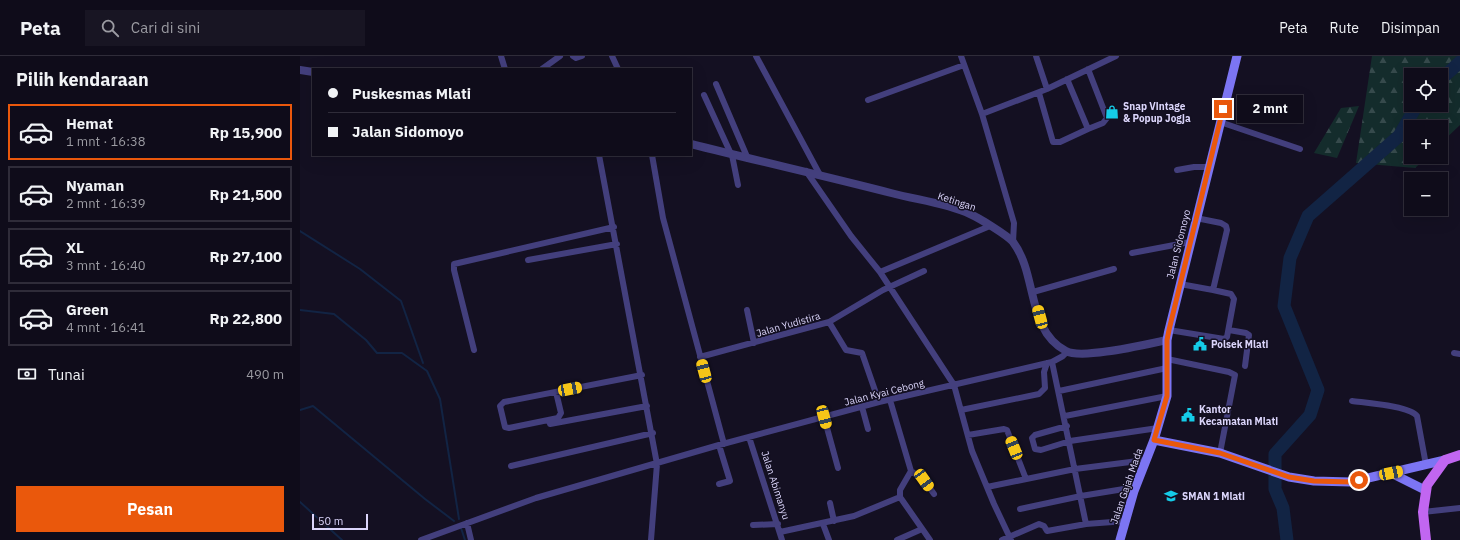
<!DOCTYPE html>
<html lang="id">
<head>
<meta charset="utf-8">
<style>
  :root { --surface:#0f0c1a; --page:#181523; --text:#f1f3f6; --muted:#9b9ba2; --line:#2f2c39; --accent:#ea580c }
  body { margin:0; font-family:"IBM Plex Sans",sans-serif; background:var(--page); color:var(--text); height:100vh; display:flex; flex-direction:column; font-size:15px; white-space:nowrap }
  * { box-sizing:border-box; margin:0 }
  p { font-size:13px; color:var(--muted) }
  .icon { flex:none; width:22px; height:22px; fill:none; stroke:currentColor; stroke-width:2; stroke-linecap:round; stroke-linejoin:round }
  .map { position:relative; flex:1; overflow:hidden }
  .details { display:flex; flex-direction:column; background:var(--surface); width:300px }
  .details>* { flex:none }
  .top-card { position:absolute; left:12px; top:12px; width:380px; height:88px; border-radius:0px; box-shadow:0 4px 16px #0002,0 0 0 1px var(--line); display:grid; align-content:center; height:88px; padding:0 16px; background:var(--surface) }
  .tools { position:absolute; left:1104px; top:12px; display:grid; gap:8px }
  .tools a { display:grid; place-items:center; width:44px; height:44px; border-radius:0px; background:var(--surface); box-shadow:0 4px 16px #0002,0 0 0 1px var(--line); font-size:20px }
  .scale { position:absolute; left:12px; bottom:10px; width:56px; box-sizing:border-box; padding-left:4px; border:2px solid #dbd5fb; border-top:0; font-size:11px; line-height:14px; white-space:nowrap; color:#dbd5fb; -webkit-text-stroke:3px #141022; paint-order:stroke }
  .end { position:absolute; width:18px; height:18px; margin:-9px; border:5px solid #ea580c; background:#fff; box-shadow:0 0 0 2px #fff }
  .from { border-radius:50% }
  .bubble { position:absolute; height:28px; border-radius:0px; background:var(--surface); box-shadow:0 4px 16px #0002,0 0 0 1px var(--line); font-size:13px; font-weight:800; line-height:28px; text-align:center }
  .car { position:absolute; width:12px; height:24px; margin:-12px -6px; border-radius:5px; box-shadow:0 0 3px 1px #0007; background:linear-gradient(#f5c518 24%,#345 0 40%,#f5c518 0 76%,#345 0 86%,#f5c518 0) }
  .top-card b { display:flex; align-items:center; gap:14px; height:38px; font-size:15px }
  .top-card b+b { border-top:1px solid var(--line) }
  .top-card i { width:10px; height:10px; background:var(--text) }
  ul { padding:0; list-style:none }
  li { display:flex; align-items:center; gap:12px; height:56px; margin:0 8px 6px; padding:0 8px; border:2px solid var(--line); border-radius:0px }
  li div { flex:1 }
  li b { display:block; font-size:15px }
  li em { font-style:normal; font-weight:800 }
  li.selected { border-color:var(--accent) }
  li>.icon { width:36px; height:36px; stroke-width:1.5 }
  h2 { padding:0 16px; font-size:18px; line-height:48px }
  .pay { display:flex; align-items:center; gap:10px; height:44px; padding:0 16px; font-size:15px }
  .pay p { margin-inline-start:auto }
  .primary-button { display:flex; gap:8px; margin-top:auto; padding:8px 16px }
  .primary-button a { flex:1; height:46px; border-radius:0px; background:var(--accent); color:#fff; font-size:16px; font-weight:800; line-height:46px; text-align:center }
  header { display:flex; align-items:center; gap:24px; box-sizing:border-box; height:56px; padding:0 20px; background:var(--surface); border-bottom:1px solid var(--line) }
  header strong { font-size:19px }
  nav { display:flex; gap:22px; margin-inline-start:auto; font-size:14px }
  .search { width:280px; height:36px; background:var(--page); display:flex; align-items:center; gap:10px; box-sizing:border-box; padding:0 14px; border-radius:0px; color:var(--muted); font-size:15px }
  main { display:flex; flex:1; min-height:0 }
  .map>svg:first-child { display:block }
  .forest { fill:url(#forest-firs); fill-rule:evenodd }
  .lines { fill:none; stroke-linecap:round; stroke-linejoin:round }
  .stream { stroke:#122444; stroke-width:2 }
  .river { stroke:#122444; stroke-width:13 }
  .minor { stroke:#433f7d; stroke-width:6 }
  .tertiary { stroke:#433f7d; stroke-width:8 }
  .secondary { stroke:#7c75f3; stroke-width:9 }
  .primary { stroke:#c166f1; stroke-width:10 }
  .route { stroke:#ea580c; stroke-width:5 }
  .labels { text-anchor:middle; stroke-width:3; stroke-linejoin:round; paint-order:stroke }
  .poi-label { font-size:10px; font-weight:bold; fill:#dbd5fb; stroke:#141022; text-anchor:start }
  .street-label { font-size:10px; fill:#dbd5fb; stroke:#141022 }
</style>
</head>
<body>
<header>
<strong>Peta</strong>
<div class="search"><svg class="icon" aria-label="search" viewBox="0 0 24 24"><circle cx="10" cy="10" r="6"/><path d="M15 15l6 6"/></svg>Cari di sini</div>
<nav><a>Peta</a><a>Rute</a><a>Disimpan</a></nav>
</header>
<main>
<section class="details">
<h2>Pilih kendaraan</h2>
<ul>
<li class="selected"><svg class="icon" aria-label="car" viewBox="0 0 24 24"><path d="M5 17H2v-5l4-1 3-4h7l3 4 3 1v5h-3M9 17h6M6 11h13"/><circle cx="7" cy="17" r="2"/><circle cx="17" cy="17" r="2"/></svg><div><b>Hemat</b><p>1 mnt · 16:38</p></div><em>Rp 15,900</em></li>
<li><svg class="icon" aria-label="car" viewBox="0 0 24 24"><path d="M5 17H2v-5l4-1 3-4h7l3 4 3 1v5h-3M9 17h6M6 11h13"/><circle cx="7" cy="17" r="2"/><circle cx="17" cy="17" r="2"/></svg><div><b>Nyaman</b><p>2 mnt · 16:39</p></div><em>Rp 21,500</em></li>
<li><svg class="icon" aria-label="car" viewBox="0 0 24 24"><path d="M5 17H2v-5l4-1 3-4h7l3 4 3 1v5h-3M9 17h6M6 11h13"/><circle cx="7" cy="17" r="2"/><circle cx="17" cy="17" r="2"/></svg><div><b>XL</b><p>3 mnt · 16:40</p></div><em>Rp 27,100</em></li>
<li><svg class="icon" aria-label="car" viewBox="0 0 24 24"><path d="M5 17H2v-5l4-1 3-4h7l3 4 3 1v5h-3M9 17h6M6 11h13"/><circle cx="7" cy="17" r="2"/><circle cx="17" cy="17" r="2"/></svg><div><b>Green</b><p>4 mnt · 16:41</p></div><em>Rp 22,800</em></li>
</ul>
<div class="pay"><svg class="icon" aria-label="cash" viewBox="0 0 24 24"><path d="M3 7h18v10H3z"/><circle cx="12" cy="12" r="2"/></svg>Tunai<p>490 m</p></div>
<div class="primary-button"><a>Pesan</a></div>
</section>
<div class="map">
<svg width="1160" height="484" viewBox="0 0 1160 484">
  <defs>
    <pattern id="forest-firs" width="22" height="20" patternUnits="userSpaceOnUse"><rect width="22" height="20" fill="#142c2c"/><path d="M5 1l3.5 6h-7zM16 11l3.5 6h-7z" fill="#364a4c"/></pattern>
  </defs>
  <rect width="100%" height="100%" fill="#141022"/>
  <!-- forest -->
  <path class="forest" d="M1072 0H1160V69L1141 87V71H1111V101H1127L1115 112 1056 107ZM1111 19H1141V49H1111Z
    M1059 50 1037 102 1014 97 1041 52Z"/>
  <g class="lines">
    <!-- stream -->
    <path class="stream" d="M0 175 60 213 101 245 123 307
      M0 254 34 258 66 284 77 297H102L127 315 140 343 159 463
      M0 354 13 350 125 443 154 465
      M0 446 42 484
      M161 472 165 484"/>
    <!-- river -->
    <path class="river" d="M1141 23 1160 6
      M987 484 983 452 975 433V398L1010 359 1018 334 984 250 990 202 1008 160 1099 80 1117 49"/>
    <!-- minor -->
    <path class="minor" d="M201 0 205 13
      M273 0 276 2 282 0
      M312 0 318 13
      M456 0 520 119
      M661 0 682 58 714 167 713 186
      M736 0 747 33
      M242 13 260 0
      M788 13 807 62 803 67 788 73
      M416 28 448 103
      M739 37 753 86H760L788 73 767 23
      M404 39 431 98
      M568 44 664 9
      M682 58 747 33 816 0
      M920 66 1000 93
      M299 99 357 408 351 484
      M352 99 363 162 424 388
      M432 99 438 129
      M877 114 894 111H909
      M506 115 551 180 580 216 654 329 672 395 694 448 711 484
      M832 197 890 186
      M228 204 317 188
      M580 216 690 170
      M880 228 913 234 927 174 926 170 921 167 896 162
      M733 236 814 213
      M447 254 454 287
      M529 266 546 294 562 297 579 346
      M869 274 924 283 927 281 934 243 931 238 913 234
      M929 274 946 277 949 279 945 310
      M174 294 154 214V208L314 171
      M1154 297 1160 298
      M400 301 529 266 583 234 624 215
      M867 303 929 316 935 319 920 397
      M752 306 786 468
      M759 335 867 312
      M256 336 261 357 258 362 209 372 205 371 200 350 204 346 342 319
      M590 344 611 415 624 424 634 438
      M1052 345C1067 347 1110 350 1117 360L1126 409
      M562 351 568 373
      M661 354 739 338 745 332 744 316 747 307
      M765 360 867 340
      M524 361 538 412
      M250 368 347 350
      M767 370 735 379 732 382 735 393 741 394 770 385 858 372
      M668 379 704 373 707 374 726 423
      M449 381 482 484
      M211 410 353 377
      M419 428 430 425 419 389
      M687 431 775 413 846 404
      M600 441 630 484
      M530 447 534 465
      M720 453 781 440 836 431
      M1123 456 1160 452
      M167 467 171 484
      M523 468 529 484
      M453 469 478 468
      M480 476 554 460 600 441V434L611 415
      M121 484 236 442 419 389 579 346 752 306 763 300 767 296
      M597 484 622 473
      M702 484 739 468 744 470 747 475 786 468 826 465"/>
    <!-- tertiary -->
    <path class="tertiary" d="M0 14 13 16
      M391 88C458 105 525 120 591 137 617 144 646 147 670 158 679 162 707 179 713 186 738 219 726 274 766 295 782 304 847 288 867 284"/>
    <!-- secondary -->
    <path class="secondary" d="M854 384 920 397 989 421 1014 425 1051 426 1145 404
      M1091 417 1125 434
      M820 484 834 435 854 384 867 340V284L869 274 937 0"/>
    <!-- primary -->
    <path class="primary" d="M1126 484 1123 456 1127 429 1145 404 1160 399"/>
  </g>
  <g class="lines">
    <!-- route -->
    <path class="route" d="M923 53 869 274 867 284V340L854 384 920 397 989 421 1014 425 1051 426 1059 424"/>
  </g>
  <!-- icons -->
  <defs>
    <g id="shop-bare" transform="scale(1.08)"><path d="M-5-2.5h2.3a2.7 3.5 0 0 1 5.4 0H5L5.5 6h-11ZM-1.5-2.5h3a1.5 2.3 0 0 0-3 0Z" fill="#15cce8" stroke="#141022" stroke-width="2.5" paint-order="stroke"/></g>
    <g id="civic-bare" transform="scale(1.08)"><path d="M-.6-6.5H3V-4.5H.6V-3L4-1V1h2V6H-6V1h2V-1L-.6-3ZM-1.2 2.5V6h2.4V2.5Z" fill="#15cce8" stroke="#141022" stroke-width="2.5" paint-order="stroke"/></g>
    <g id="school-bare" transform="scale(1.08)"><path d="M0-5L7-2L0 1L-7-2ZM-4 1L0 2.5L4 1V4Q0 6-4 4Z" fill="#15cce8" stroke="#141022" stroke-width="2.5" paint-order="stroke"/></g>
  </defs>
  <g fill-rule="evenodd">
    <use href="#shop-bare" x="812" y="56"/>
    <use href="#civic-bare" x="900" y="288"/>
    <use href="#civic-bare" x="888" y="359"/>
    <use href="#school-bare" x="871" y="440"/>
  </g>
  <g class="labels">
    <!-- poi labels -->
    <g class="poi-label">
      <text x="823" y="54">Snap Vintage<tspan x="823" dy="12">&amp; Popup Jogja</tspan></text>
      <text x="911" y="292">Polsek Mlati</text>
      <text x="899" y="357">Kantor<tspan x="899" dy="12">Kecamatan Mlati</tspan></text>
      <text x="882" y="444">SMAN 1 Mlati</text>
    </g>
    <!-- street labels -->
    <g class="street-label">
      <text transform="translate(657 145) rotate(18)" y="4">Ketingan</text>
      <text transform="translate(878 188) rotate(-76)" y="4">Jalan Sidomoyo</text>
      <text transform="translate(488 268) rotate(-16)" y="4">Jalan Yudistira</text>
      <text transform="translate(584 336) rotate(-14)" y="4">Jalan Kyai Cebong</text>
      <text transform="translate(476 429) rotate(72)" y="4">Jalan Abimanyu</text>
      <text transform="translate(826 430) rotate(-71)" y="4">Jalan Gajah Mada</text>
    </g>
  </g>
</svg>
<div class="tools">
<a><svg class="icon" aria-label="locate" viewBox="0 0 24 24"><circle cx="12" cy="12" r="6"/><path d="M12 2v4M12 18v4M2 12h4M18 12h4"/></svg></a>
<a>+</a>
<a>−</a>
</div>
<div class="scale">50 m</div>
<i class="end from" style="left:1059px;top:424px"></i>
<i class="end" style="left:923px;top:53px"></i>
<div class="bubble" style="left:937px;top:39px;width:66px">2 mnt</div>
<i class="car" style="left:740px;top:261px;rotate:345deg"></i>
<i class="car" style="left:404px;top:315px;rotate:345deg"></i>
<i class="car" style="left:270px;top:333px;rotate:79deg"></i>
<i class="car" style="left:524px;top:361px;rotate:165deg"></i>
<i class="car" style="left:714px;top:392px;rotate:338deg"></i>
<i class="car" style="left:1091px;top:417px;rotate:78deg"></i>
<i class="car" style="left:624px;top:424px;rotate:144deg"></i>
<div class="top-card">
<b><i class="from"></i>Puskesmas Mlati</b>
<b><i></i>Jalan Sidomoyo</b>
</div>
</div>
</main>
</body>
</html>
